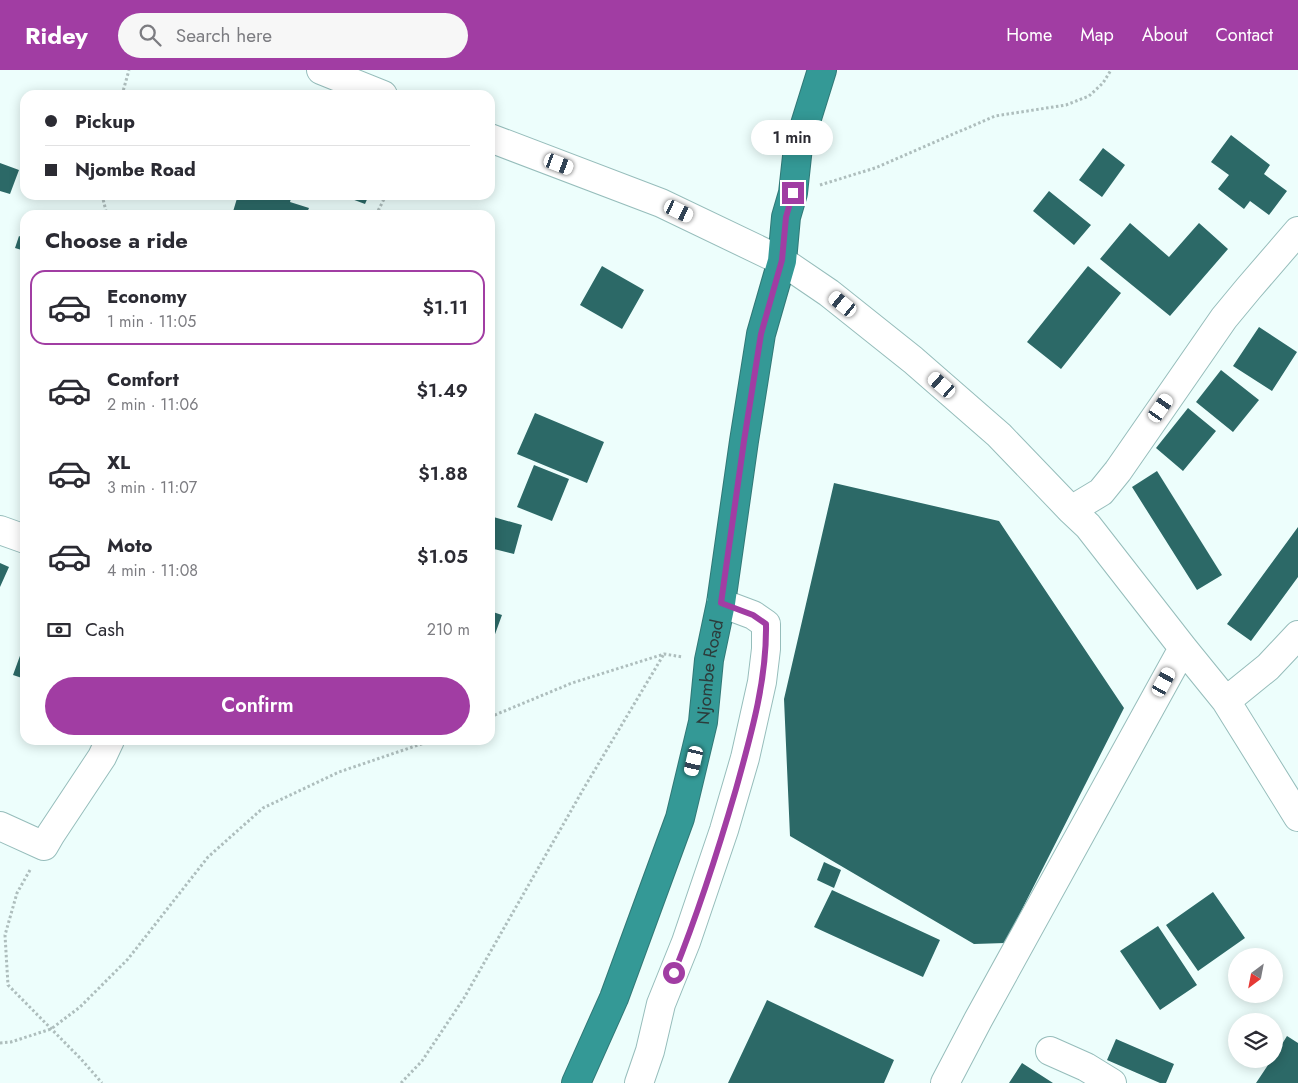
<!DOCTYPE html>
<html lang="en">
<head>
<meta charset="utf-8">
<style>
  :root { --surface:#fff; --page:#f7f7f7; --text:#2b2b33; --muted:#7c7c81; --line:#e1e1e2; --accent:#a13da3 }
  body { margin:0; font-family:Jost,sans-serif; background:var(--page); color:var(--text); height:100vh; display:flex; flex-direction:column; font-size:19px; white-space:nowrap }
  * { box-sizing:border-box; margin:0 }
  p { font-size:16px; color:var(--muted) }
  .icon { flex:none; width:28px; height:28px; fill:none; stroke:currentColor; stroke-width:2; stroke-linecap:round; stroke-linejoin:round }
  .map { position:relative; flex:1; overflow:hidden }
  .details { position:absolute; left:20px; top:140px; width:475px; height:535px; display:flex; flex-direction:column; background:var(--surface); border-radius:15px; box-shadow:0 2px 12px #0003 }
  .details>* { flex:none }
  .banner { position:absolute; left:20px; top:20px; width:475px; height:110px; border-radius:15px; box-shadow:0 2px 12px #0003; display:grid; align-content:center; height:110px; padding:0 25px; background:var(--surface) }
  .needle { width:32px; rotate:212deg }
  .tools { position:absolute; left:1228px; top:878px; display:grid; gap:10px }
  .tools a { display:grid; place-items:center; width:55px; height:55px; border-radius:50%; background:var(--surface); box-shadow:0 2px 12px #0003; font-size:25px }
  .end { position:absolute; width:22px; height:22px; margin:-11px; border:6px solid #a13da3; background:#fff; box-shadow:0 0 0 2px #fff }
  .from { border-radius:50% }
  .bubble { position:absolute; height:35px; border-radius:18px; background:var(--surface); box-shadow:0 2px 12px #0003; font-size:16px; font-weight:600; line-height:35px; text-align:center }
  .car { position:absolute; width:15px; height:30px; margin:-15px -8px; border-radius:6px; box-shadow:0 0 4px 1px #0007; background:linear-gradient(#fff 24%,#345 0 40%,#fff 0 76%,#345 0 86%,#fff 0) }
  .banner b { display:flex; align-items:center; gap:18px; height:48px; font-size:19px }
  .banner b+b { border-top:1px solid var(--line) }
  .banner i { width:12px; height:12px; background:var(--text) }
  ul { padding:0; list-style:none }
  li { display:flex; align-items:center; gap:15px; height:75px; margin:0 10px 8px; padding:0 15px; border:2px solid transparent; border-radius:15px }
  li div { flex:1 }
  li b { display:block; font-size:19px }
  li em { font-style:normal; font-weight:600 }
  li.selected { border-color:var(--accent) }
  li>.icon { width:45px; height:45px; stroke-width:1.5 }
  h2 { padding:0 25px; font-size:22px; line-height:60px }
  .pay { display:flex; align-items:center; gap:12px; height:55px; padding:0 25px; font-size:19px }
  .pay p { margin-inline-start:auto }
  .button { display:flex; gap:10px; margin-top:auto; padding:10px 25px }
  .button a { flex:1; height:58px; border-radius:30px; background:var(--accent); color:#fff; font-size:20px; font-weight:600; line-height:58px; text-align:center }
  header { display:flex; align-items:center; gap:30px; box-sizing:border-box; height:70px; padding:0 25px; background:var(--accent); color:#fff }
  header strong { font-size:24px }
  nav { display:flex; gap:28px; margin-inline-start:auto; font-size:18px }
  .search { width:350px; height:45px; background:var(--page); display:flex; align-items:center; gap:12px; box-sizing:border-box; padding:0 18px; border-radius:28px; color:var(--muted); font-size:19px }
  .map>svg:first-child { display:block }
  .building { fill:#2c6967 }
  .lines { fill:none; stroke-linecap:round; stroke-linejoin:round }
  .minor-casing { stroke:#96bdbb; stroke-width:30 }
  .highway-casing { stroke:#317876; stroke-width:30 }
  .path { stroke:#aebebd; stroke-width:3; stroke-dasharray:2.5 2.5; stroke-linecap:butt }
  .minor { stroke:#fff; stroke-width:28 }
  .highway { stroke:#349996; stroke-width:28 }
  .route { stroke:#a13da3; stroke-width:6 }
  .labels { text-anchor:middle; stroke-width:5; stroke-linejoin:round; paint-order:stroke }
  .street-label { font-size:18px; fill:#2c3c3b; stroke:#fff }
</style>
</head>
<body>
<header>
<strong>Ridey</strong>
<div class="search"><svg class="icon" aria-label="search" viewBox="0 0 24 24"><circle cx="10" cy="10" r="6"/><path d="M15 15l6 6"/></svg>Search here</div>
<nav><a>Home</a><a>Map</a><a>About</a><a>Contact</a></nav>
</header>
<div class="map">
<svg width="1298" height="1013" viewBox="0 0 1298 1013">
  <rect width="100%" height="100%" fill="#edfefc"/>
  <!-- building -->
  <path class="building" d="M1231 65 1270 95 1264 104 1287 121 1269 145 1250 131 1244 139 1218 119 1229 105 1211 92Z
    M1103 78 1125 95 1102 127 1079 110Z
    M0 93 19 100 10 124 0 121Z
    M1049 121 1091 155 1074 175 1033 141Z
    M238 125H292L290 132 309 138 306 145H232Z
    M341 125H369L365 134Z
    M1130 153 1169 187 1199 153 1228 179 1170 246 1100 189Z
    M19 166 25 169V181L15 178Z
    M602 196 644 220 622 259 580 235Z
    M1088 196 1121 223 1061 299 1027 272Z
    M1259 257 1297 282 1272 321 1233 296Z
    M1221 300 1259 330 1233 362 1196 332Z
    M1188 338 1216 361 1183 401 1156 378Z
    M535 343 604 372 587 413 517 384Z
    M534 395 569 409 552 451 517 437Z
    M1157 401 1222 505 1197 520 1132 417Z
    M834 413 999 451 1124 638 1005 873 974 874 790 766 784 629Z
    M490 446 522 455 514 484 490 478Z
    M1298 457V507L1251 571 1227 554Z
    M0 493 9 497 0 517Z
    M490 541 502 545 490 578Z
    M25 572V609L13 605Z
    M824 792 841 800 834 818 817 810Z
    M832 820 940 870 923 907 814 857Z
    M1213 822 1245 868 1198 901 1166 855Z
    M1158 856 1197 915 1160 940 1120 881Z
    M767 930 894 990 884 1013H728Z
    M1287 966 1298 973V1013H1256L1272 989H1274V987Z
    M1116 969 1174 994 1166 1013H1160L1107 990Z
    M1022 993 1053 1013H1009Z"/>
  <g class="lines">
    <!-- minor casing -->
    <g class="minor-casing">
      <path id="minor" d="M321 0 383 25
        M490 68 661 133 782 191 829 223 913 290 999 365 1071 440 1088 456 1183 578 1226 631 1298 747
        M1071 440 1101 422 1118 401 1224 248 1248 219 1298 161
        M0 460 25 469
        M1226 631 1268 597 1298 565
        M0 756 44 776 51 764 102 687 110 670
        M1050 981 1086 997 1112 1013
        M639 1013 650 981 661 934 686 872 724 760 745 688 762 612 766 579V554L753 545 721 533
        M945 1013 978 950 1183 578"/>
    </g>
    <!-- highway casing -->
    <g class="highway-casing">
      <g id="highway">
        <path id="s1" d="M576 1013 614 928 680 748 703 652 709 590 721 533 744 371 761 264 782 191 786 147 793 123 798 77 822 0"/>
      </g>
    </g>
    <!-- path -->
    <path class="path" d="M122 25 129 0
      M820 115 875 98 995 46 1066 35 1089 26 1103 13 1111 0
      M102 125 107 145
      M376 145 386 125
      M490 647 572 613 664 584 683 587
      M30 800 17 823 5 865 8 915 81 989 102 1013
      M0 973 11 972 51 959 80 937 128 889 208 787 263 738 339 702 433 670
      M401 1013 422 991 464 928 584 718 664 584"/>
    <!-- minor -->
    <use href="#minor" class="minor"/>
    <!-- highway -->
    <use href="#highway" class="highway"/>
  </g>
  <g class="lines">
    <!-- route -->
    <path class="route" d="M674 903C698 843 718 781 736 719 751 665 767 610 766 554L753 545 721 533 744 371 761 264 782 190 786 147 793 123"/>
  </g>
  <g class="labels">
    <!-- street labels -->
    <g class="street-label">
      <text dy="6" stroke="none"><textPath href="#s1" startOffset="434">Njombe Road</textPath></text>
    </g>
  </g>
</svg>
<div class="tools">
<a><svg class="needle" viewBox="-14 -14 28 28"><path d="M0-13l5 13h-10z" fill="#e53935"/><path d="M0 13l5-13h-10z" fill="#7c7c81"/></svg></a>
<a><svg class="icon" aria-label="layers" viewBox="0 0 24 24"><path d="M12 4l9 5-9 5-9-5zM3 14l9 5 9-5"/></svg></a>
</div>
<i class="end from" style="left:674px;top:903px"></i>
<i class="end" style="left:793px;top:123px"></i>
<div class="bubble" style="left:751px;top:50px;width:82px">1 min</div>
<i class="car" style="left:559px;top:94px;rotate:111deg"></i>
<i class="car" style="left:679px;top:141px;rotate:116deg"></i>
<i class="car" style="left:843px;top:234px;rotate:309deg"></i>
<i class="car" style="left:942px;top:315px;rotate:311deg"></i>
<i class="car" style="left:1161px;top:338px;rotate:35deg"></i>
<i class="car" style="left:1164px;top:612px;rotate:29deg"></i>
<i class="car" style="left:694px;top:691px;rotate:193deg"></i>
<div class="banner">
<b><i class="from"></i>Pickup</b>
<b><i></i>Njombe Road</b>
</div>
<section class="details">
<h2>Choose a ride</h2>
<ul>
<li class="selected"><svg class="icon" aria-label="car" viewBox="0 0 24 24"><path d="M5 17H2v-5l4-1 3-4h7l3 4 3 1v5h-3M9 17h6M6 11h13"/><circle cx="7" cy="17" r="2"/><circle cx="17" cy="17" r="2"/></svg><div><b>Economy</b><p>1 min · 11:05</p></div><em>$1.11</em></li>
<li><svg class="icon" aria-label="car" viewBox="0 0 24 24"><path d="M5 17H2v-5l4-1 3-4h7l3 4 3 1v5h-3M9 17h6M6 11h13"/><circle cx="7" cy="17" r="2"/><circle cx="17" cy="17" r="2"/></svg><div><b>Comfort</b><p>2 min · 11:06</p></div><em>$1.49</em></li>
<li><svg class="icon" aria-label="car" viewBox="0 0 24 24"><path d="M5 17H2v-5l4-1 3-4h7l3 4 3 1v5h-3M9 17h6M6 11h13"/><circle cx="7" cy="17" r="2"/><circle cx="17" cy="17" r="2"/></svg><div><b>XL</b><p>3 min · 11:07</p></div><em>$1.88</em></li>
<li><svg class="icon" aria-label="car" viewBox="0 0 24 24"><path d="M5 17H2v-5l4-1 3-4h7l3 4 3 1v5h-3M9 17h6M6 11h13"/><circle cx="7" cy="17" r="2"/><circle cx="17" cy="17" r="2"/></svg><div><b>Moto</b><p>4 min · 11:08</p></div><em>$1.05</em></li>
</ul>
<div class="pay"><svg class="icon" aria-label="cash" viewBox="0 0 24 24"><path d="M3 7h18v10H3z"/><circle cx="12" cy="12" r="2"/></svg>Cash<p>210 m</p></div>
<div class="button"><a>Confirm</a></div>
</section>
</div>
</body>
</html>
